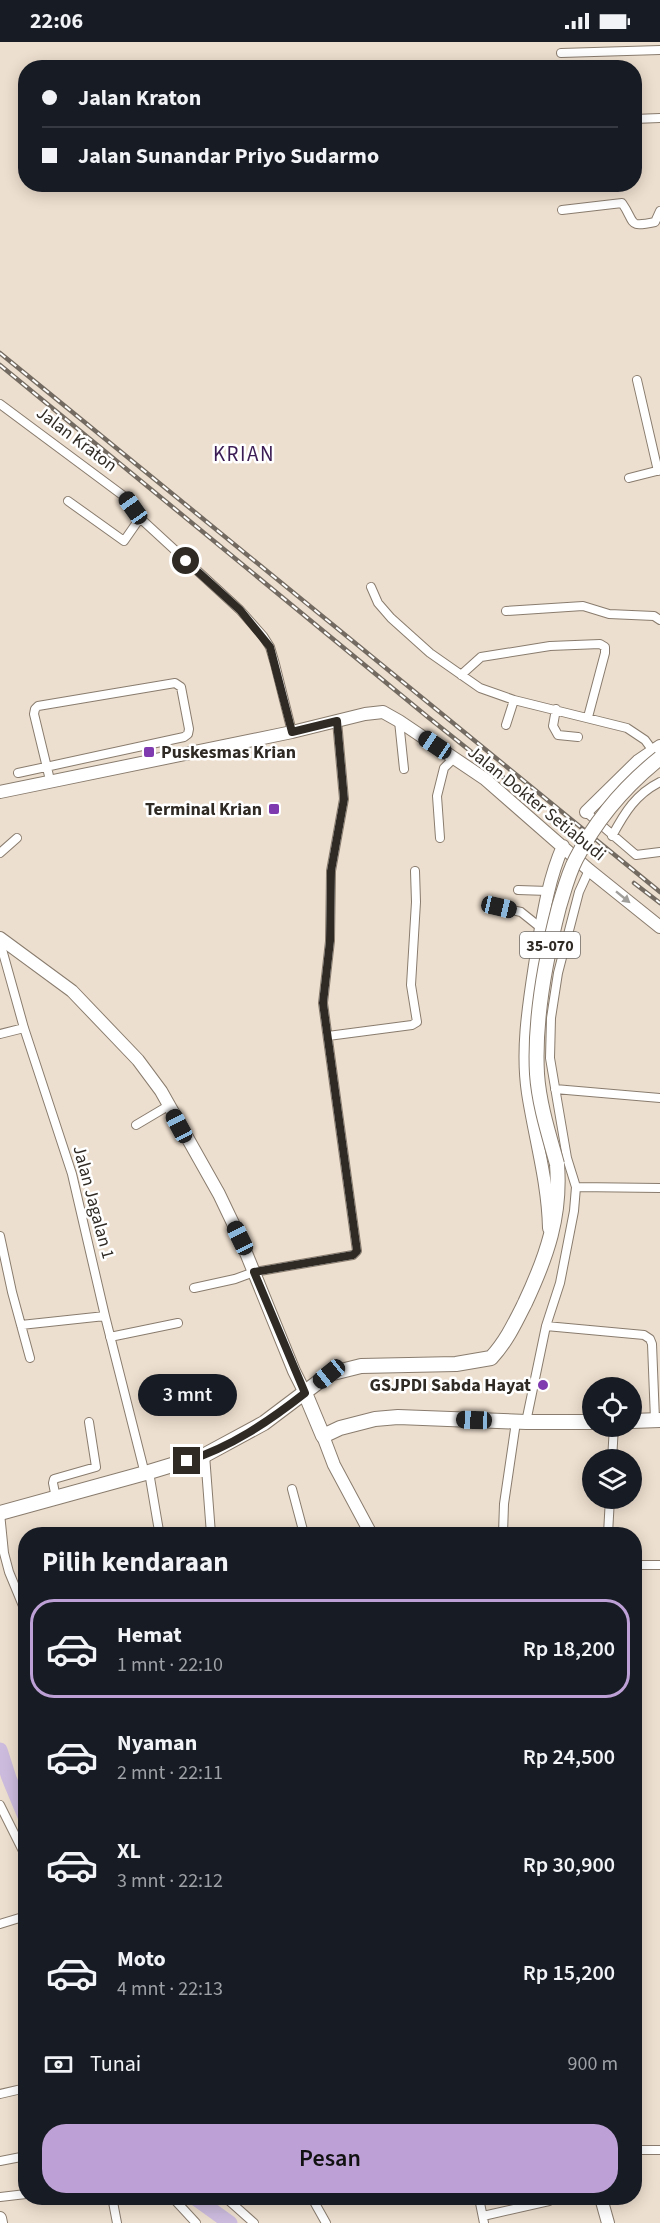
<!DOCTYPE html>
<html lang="id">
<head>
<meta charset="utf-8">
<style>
  :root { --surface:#171b24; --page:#20242c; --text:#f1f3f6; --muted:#9ea1a6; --line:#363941; --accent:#bda0d6 }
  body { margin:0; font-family:"Source Sans 3",sans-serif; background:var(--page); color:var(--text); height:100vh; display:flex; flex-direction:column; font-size:22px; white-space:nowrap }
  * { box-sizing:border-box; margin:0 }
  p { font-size:20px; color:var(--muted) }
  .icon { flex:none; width:33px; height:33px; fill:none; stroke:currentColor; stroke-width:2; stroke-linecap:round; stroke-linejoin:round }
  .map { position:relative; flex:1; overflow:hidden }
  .drawer { position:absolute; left:18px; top:1485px; width:624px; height:678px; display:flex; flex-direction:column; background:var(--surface); border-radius:24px; box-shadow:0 3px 15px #0003 }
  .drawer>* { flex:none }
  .banner { position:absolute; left:18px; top:18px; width:624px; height:132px; border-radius:24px; box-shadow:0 3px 15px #0003; display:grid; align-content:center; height:132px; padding:0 24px; background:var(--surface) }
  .fabs { position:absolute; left:582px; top:1335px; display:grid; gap:12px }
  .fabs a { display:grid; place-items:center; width:60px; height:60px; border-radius:50%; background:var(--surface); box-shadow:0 3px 15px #0003; font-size:30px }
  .end { position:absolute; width:27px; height:27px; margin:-14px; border:8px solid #2f2a24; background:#fff; box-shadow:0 0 0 3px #fff }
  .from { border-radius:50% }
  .bubble { position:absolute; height:42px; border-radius:21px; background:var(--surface); box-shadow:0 3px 15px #0003; font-size:20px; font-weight:600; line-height:42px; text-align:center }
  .car { position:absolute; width:18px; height:36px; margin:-18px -9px; border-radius:8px; box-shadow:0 0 4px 2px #0007; background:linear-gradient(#222 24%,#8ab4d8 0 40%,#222 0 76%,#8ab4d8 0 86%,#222 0) }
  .banner b { display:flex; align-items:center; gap:21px; height:57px; font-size:22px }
  .banner b+b { border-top:2px solid var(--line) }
  .banner i { width:15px; height:15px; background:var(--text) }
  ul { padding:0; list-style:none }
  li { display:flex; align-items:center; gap:18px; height:99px; margin:0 12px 9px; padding:0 12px; border:3px solid transparent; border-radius:24px }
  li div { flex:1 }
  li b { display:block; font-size:22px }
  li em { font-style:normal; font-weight:600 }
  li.on { border-color:var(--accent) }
  li>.icon { width:54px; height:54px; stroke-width:1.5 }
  h2 { padding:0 24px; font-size:27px; line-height:72px }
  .pay { display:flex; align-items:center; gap:15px; height:66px; padding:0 24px; font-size:22px }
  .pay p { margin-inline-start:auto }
  .button { display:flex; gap:12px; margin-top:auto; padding:12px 24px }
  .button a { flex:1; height:69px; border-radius:24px; background:var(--accent); color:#111; font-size:24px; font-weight:600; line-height:69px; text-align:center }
  .status { display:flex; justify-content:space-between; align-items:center; height:42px; padding:0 30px; background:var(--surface); direction:ltr }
  .status svg { height:16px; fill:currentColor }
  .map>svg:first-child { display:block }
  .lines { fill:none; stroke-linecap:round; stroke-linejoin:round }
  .river { stroke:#cbd; stroke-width:15 }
  .street-casing { stroke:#897c6e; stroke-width:10 }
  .secondary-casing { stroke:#897c6e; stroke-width:14 }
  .primary-casing { stroke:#897c6e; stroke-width:16 }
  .street { stroke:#fff; stroke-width:8 }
  .secondary { stroke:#fff; stroke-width:12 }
  .primary { stroke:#fff; stroke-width:14 }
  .rail-casing { stroke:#736b61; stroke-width:4.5 }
  .rail { stroke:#fff; stroke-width:2; stroke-dasharray:7; stroke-linecap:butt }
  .primary-bridge-casing { stroke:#897c6e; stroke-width:16; stroke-linecap:butt }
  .primary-bridge { stroke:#fff; stroke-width:14 }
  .oneway { fill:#a19f9c }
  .route { stroke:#2f2a24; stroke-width:8 }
  .poi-dot { fill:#7e3aae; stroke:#fff; stroke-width:2 }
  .labels { text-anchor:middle; stroke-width:5; stroke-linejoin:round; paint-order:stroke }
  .shield { fill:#fff; stroke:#6d6a66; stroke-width:1.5 }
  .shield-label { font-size:16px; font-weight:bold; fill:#2f2a24 }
  .street-label { font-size:18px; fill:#2f2a24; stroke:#fff }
  .poi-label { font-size:18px; font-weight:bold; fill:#2f2a24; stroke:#fff; text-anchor:end }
  .quarter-label { font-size:21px; letter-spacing:1.5px; fill:#3c1c54; stroke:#fff }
</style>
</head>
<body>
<div class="status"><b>22:06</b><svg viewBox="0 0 49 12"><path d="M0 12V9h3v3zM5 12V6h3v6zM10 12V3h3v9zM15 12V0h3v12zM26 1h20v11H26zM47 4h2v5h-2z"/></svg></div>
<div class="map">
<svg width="660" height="2181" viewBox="0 0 660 2181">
  <rect width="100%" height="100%" fill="#eddfcf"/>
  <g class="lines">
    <!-- river -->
    <path class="river" d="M0 1708 9 1736 26 1777
      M195 2156 230 2181"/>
    <!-- street casing -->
    <g class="street-casing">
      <path id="street" d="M561 11 660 8
        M634 77 660 76
        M562 168 622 161C636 181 627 186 655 180L660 169
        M637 338 658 429
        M0 362 125 455 140 476 240 568 263 594 270 605 275 622 292 690
        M629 436 660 428
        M68 459 124 499 140 476
        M371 545 378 561 391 576 430 611 480 646 514 658 627 686 645 698 656 713
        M506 569 583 564 609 572 654 574 660 578
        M461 633 481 615 550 604 600 602 605 605V611L588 675
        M556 667 553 684 558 693 578 695
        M399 679 404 727
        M506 683 514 658
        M18 731 184 695 188 692 189 687 181 645 175 641 38 664 35 667 34 672 50 738
        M586 770 636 813 660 810
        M612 794C625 770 636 752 660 740
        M440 796 437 754 444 726 454 716
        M0 811 17 796
        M518 848 548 849
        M499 865 521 870 541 886
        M0 900 24 986 72 1132 105 1274 145 1432
        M0 992 24 986
        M328 994 412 983 417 980 411 943 416 860 415 829
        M555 1047 660 1056
        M136 1083 168 1064
        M576 1145 660 1146
        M0 1194 12 1250 30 1316
        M194 1246 235 1237 254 1230 353 1213 357 1209 323 961 330 899 331 829 344 757 337 679
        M21 1283 105 1274
        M546 1284 644 1293 650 1297 652 1302 655 1378
        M110 1295 178 1281
        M526 1380 546 1284 560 1241 574 1169 576 1145 567 1116 550 1016 551 976 558 931 579 850 589 828
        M205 1413 211 1492
        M612 1418 614 1384
        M149 1430 159 1489
        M292 1447 304 1492
        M56 1456 53 1441 54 1437 96 1425 89 1380
        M0 1471 4 1511 9 1530 26 1571
        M503 1492 504 1462 516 1380
        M608 1492 610 1456
        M634 1523H660
        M0 1763 26 1815
        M0 1882 26 1874
        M0 2052 26 2046
        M634 2108H660
        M0 2119 26 2114
        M0 2155 26 2152
        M173 2156 196 2181
        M226 2156 254 2181
        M312 2156 326 2181
        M479 2156 484 2181
        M113 2160 117 2181
        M483 2174 549 2159"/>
    </g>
    <!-- secondary casing -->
    <g class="secondary-casing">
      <path id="secondary" d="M0 750 292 690 365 672 383 670 399 679 485 737 589 828 660 885
        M586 770 638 719 660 704
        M0 896 72 949 138 1018 161 1049 219 1152 240 1196 294 1329 305 1351
        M549 1186C548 1140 535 1096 528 1051 521 1004 530 957 537 910 543 874 548 838 563 804
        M323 1394 334 1423 371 1492
        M601 2156 608 2181
        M0 2176 1 2181"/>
    </g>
    <!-- primary casing -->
    <g class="primary-casing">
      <path id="primary" d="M305 1351 323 1394 340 1386 375 1377 398 1375 526 1380H592
        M632 1379 660 1378
        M0 1471 149 1430 205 1413 264 1381 329 1332 361 1324 456 1322 491 1316C506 1300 515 1281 525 1261 547 1214 561 1174 557 1122"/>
    </g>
    <!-- street -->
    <use href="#street" class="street"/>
    <!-- secondary -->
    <use href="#secondary" class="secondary"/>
    <!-- primary -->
    <use href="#primary" class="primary"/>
    <!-- rail casing -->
    <g class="rail-casing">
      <path id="rail" d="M0 311 660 850
        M0 323 429 676 529 756
        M634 841 660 861"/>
    </g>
    <!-- rail -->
    <use href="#rail" class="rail"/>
    <!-- primary-bridge casing -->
    <g class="primary-bridge-casing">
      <path id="primary-bridge" d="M557 1122C549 1093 539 1062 537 1032 534 977 545 919 559 865 564 849 568 832 576 817 596 778 625 744 660 716"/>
    </g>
    <!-- primary-bridge -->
    <use href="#primary-bridge" class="primary-bridge"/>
  </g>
  <!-- one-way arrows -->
  <defs><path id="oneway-solid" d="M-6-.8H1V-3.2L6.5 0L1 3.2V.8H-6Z" transform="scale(1.5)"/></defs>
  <use class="oneway" href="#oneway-solid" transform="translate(623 855) rotate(39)"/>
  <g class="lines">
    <!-- route -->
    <path class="route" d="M186 519 240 568 270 605 292 690 337 679 344 757 331 829 330 899 323 961 357 1209 353 1213 254 1230 305 1351C268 1380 231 1405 187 1419"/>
  </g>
  <!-- markers -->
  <g class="poi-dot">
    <rect x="143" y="704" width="12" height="12" rx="3"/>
    <rect x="268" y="761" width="12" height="12" rx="3"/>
    <circle cx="543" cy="1343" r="6"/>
  </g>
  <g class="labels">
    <!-- shield labels -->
    <rect class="shield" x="520" y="890" width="60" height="26" rx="4.5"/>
    <g class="shield-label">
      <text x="550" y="909">35-070</text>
    </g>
    <!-- street labels -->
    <g class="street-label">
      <text transform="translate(77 397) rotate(37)" y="6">Jalan Kraton</text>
      <text transform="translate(537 761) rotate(39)" y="6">Jalan Dokter Setiabudi</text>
      <text transform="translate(94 1160) rotate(75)" y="6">Jalan Jagalan 1</text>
    </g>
    <!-- poi labels -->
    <g class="poi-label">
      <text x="161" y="716" text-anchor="start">Puskesmas Krian</text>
      <text x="262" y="773">Terminal Krian</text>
      <text x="531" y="1349">GSJPDI Sabda Hayat</text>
    </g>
    <!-- quarter labels -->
    <g class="quarter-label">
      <text x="244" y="419">KRIAN</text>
    </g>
  </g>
</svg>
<div class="fabs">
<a><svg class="icon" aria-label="locate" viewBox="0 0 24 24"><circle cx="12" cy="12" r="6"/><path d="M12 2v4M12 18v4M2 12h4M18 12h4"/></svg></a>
<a><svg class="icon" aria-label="layers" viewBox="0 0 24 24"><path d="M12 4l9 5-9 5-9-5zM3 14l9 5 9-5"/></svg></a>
</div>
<i class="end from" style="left:186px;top:519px"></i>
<i class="end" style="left:187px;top:1419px"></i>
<div class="bubble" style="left:138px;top:1332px;width:99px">3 mnt</div>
<i class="car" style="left:133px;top:466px;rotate:325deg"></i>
<i class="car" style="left:435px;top:703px;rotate:304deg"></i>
<i class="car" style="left:499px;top:865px;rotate:103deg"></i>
<i class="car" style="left:179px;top:1084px;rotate:332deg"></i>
<i class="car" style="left:240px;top:1196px;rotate:334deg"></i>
<i class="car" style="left:329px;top:1332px;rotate:231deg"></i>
<i class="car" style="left:474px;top:1378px;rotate:272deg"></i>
<div class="banner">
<b><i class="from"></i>Jalan Kraton</b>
<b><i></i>Jalan Sunandar Priyo Sudarmo</b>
</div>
<section class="drawer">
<h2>Pilih kendaraan</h2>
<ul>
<li class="on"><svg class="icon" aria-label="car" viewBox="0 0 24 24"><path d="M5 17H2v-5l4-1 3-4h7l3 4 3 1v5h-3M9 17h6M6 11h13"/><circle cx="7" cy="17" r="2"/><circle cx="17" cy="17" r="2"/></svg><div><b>Hemat</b><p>1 mnt · 22:10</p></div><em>Rp 18,200</em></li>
<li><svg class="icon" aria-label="car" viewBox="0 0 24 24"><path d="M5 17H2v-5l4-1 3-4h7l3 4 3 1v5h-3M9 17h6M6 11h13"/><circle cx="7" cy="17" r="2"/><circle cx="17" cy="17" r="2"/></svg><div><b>Nyaman</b><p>2 mnt · 22:11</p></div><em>Rp 24,500</em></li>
<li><svg class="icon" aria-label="car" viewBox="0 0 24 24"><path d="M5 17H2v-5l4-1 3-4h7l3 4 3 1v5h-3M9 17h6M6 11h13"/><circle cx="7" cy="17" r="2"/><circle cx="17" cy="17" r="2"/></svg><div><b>XL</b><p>3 mnt · 22:12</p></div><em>Rp 30,900</em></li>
<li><svg class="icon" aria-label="car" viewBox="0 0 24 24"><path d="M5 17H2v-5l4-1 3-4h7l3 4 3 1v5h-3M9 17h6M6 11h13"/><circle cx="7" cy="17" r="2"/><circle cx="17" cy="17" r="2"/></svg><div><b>Moto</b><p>4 mnt · 22:13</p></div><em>Rp 15,200</em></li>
</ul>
<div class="pay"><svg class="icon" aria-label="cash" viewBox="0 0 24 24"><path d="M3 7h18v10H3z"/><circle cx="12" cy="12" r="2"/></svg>Tunai<p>900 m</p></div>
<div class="button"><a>Pesan</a></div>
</section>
</div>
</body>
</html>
